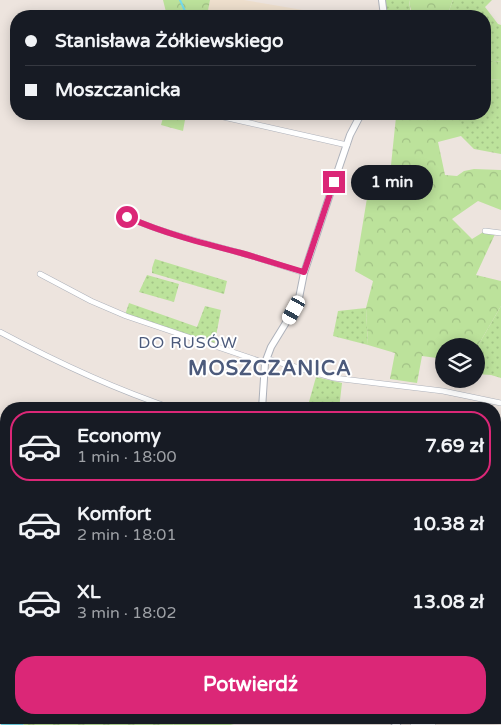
<!DOCTYPE html>
<html lang="pl">
<head>
<meta charset="utf-8">
<style>
  :root { --surface:#171b24; --page:#20242c; --text:#f1f3f6; --muted:#9ea1a6; --line:#363941; --accent:#db2777 }
  body { margin:0; font-family:"Varela Round",sans-serif; background:var(--page); color:var(--text); height:100vh; display:flex; flex-direction:column; font-size:19px; white-space:nowrap }
  * { box-sizing:border-box; margin:0 }
  p { font-size:16px; color:var(--muted) }
  .icon { flex:none; width:28px; height:28px; fill:none; stroke:currentColor; stroke-width:2; stroke-linecap:round; stroke-linejoin:round }
  .map { position:relative; flex:1; overflow:hidden }
  .drawer { position:absolute; left:0px; top:402px; width:501px; height:322px; display:flex; flex-direction:column; background:var(--surface); border-radius:20px 20px 0 0; box-shadow:0 2px 12px #0003 }
  .drawer>* { flex:none }
  .banner { position:absolute; left:10px; top:10px; width:481px; height:110px; border-radius:20px; box-shadow:0 2px 12px #0003; display:grid; align-content:center; height:110px; padding:0 15px; background:var(--surface) }
  .buttons { position:absolute; left:435px; top:338px; display:grid; gap:10px }
  .buttons a { display:grid; place-items:center; width:50px; height:50px; border-radius:50%; background:var(--surface); box-shadow:0 2px 12px #0003; font-size:25px }
  .end { position:absolute; width:22px; height:22px; margin:-11px; border:6px solid #db2777; background:#fff; box-shadow:0 0 0 2px #fff }
  .from { border-radius:50% }
  .bubble { position:absolute; height:35px; border-radius:18px; background:var(--surface); box-shadow:0 2px 12px #0003; font-size:16px; font-weight:800; line-height:35px; text-align:center }
  .car { position:absolute; width:15px; height:30px; margin:-15px -8px; border-radius:6px; box-shadow:0 0 4px 1px #0007; background:linear-gradient(#fff 24%,#345 0 40%,#fff 0 76%,#345 0 86%,#fff 0) }
  .banner b { display:flex; align-items:center; gap:18px; height:48px; font-size:19px }
  .banner b+b { border-top:1px solid var(--line) }
  .banner i { width:12px; height:12px; background:var(--text) }
  ul { padding:9px 0 0; list-style:none }
  li { display:flex; align-items:center; gap:15px; height:70px; margin:0 10px 8px; padding:0 5px; border:2px solid transparent; border-radius:20px }
  li div { flex:1 }
  li b { display:block; font-size:19px }
  li em { font-style:normal; font-weight:800 }
  li.current { border-color:var(--accent) }
  li>.icon { width:45px; height:45px; stroke-width:1.5 }
  .action { display:flex; gap:10px; margin-top:auto; padding:10px 15px }
  .action a { flex:1; height:58px; border-radius:20px; background:var(--accent); color:#fff; font-size:20px; font-weight:800; line-height:58px; text-align:center }
  .map>svg:first-child { display:block }
  .education { fill:#eedfcd }
  .grass { fill:url(#grass-dots) }
  .forest { fill:url(#forest-crowns) }
  .water { fill:url(#water-rules) }
  .lines { fill:none; stroke-linecap:round; stroke-linejoin:round }
  .stream { stroke:#73dbed; stroke-width:2 }
  .minor-casing { stroke:#aeb2bb; stroke-width:6 }
  .tertiary-casing { stroke:#aeb2bb; stroke-width:8 }
  .minor { stroke:#fff; stroke-width:5 }
  .tertiary { stroke:#fff; stroke-width:6 }
  .route { stroke:#db2777; stroke-width:6 }
  .labels { text-anchor:middle; stroke-width:4; stroke-linejoin:round; paint-order:stroke }
  .neighbourhood-label { font-size:16px; letter-spacing:1px; fill:#4c5a7b; stroke:#fff }
  .district-label { font-size:20px; font-weight:bold; letter-spacing:1px; fill:#4c5a7b; stroke:#fff }
</style>
</head>
<body>
<div class="map">
<svg width="501" height="725" viewBox="0 0 501 725">
  <defs>
    <pattern id="grass-dots" width="8" height="8" patternUnits="userSpaceOnUse" patternTransform="scale(1.25)"><rect width="8" height="8" fill="#bce29b"/><path d="M2 2h.1M6 6h.1" fill="none" stroke="#a2c286" stroke-width="1.8" stroke-linecap="round"/></pattern>
    <pattern id="forest-crowns" width="20" height="18" patternUnits="userSpaceOnUse" patternTransform="scale(1.25)"><rect width="20" height="18" fill="#bce29b"/><path d="M2 6a3 3 0 1 1 6 0M12 15a3 3 0 1 1 6 0" fill="none" stroke="#a2c286"/></pattern>
    <pattern id="water-rules" width="6" height="5" patternUnits="userSpaceOnUse" patternTransform="scale(1.25)"><rect width="6" height="5" fill="#73dbed"/><path d="M0 2.5h6" fill="none" stroke="#64bccb"/></pattern>
  </defs>
  <rect width="100%" height="100%" fill="#ede4de"/>
  <!-- education -->
  <path class="education" d="M210 0H244L338 16H207Z"/>
  <!-- grass -->
  <path class="grass" d="M382 0H409L411 16H384Z
    M453 0H492L485 7 498 24 501 25V62L485 60V16H447Z
    M485 79 501 80V154L474 149 461 136V114H485Z
    M155 259 227 281 224 294 152 273V268Z
    M147 275 179 284 174 302 139 292Z
    M129 303 197 327 205 306 221 310 214 346 125 315Z
    M501 306V378L491 375 476 374V349Z
    M366 308 368 345 333 336 338 311Z
    M316 377 342 383 339 409H307Z
    M495 585 501 586V653L495 652Z
    M495 667H501V695L495 694Z
    M167 719H211L234 725H174Z"/>
  <!-- forest -->
  <path class="forest" d="M163 0H210L207 16H167Z
    M409 0H453L447 16H412Z
    M485 60 501 62V80L485 79Z
    M164 114H186L183 131 161 125Z
    M389 114H461V136L438 142 445 175 457 176 464 171 474 169 501 170V210L478 201 452 219 472 239 485 231 496 232 476 275 501 281V306L476 349V346H444V359L422 356 417 383 390 379 395 353 368 345 366 308 373 281 355 271 368 192 388 194 396 117Z
    M0 609 6 611V707L0 701Z
    M17 719H167L174 725H24Z"/>
  <!-- water -->
  <path class="water" d="M0 701 6 707V719H17L24 725H1Z"/>
  <g class="lines">
    <!-- stream -->
    <path class="stream" d="M180 0 185 11V16"/>
    <!-- minor casing -->
    <g class="minor-casing">
      <path id="minor" d="M210 114 347 145
        M123 215C161 233 201 242 241 253 262 259 283 266 304 273
        M485 231 501 233
        M40 274 91 301 126 316 265 363
        M0 332C56 362 114 389 174 409
        M267 359 334 378 443 391 501 403
        M495 437 501 426
        M495 474H501
        M495 549 501 550
        M495 585 501 586
        M413 725H433"/>
    </g>
    <!-- tertiary casing -->
    <g class="tertiary-casing">
      <path id="tertiary" d="M382 0 384 16
        M262 409 265 363 271 347 298 303 304 273 334 182 350 135 361 114
        M391 719 397 725"/>
    </g>
    <!-- minor -->
    <use href="#minor" class="minor"/>
    <!-- tertiary -->
    <use href="#tertiary" class="tertiary"/>
  </g>
  <g class="lines">
    <!-- route -->
    <path class="route" d="M127 217C163 233 202 243 241 253 262 259 283 266 304 272L334 182"/>
  </g>
  <g class="labels">
    <!-- neighbourhood labels -->
    <g class="neighbourhood-label">
      <text x="188" y="348">DO RUSÓW</text>
    </g>
    <!-- district labels -->
    <g class="district-label">
      <text x="270" y="375">MOSZCZANICA</text>
    </g>
  </g>
</svg>
<div class="buttons">
<a><svg class="icon" aria-label="layers" viewBox="0 0 24 24"><path d="M12 4l9 5-9 5-9-5zM3 14l9 5 9-5"/></svg></a>
</div>
<i class="end from" style="left:127px;top:217px"></i>
<i class="end" style="left:334px;top:182px"></i>
<div class="bubble" style="left:351px;top:165px;width:82px">1 min</div>
<i class="car" style="left:294px;top:310px;rotate:209deg"></i>
<div class="banner">
<b><i class="from"></i>Stanisława Żółkiewskiego</b>
<b><i></i>Moszczanicka</b>
</div>
<section class="drawer">
<ul>
<li class="current"><svg class="icon" aria-label="car" viewBox="0 0 24 24"><path d="M5 17H2v-5l4-1 3-4h7l3 4 3 1v5h-3M9 17h6M6 11h13"/><circle cx="7" cy="17" r="2"/><circle cx="17" cy="17" r="2"/></svg><div><b>Economy</b><p>1 min · 18:00</p></div><em>7.69 zł</em></li>
<li><svg class="icon" aria-label="car" viewBox="0 0 24 24"><path d="M5 17H2v-5l4-1 3-4h7l3 4 3 1v5h-3M9 17h6M6 11h13"/><circle cx="7" cy="17" r="2"/><circle cx="17" cy="17" r="2"/></svg><div><b>Komfort</b><p>2 min · 18:01</p></div><em>10.38 zł</em></li>
<li><svg class="icon" aria-label="car" viewBox="0 0 24 24"><path d="M5 17H2v-5l4-1 3-4h7l3 4 3 1v5h-3M9 17h6M6 11h13"/><circle cx="7" cy="17" r="2"/><circle cx="17" cy="17" r="2"/></svg><div><b>XL</b><p>3 min · 18:02</p></div><em>13.08 zł</em></li>
</ul>
<div class="action"><a>Potwierdź</a></div>
</section>
</div>
</body>
</html>
